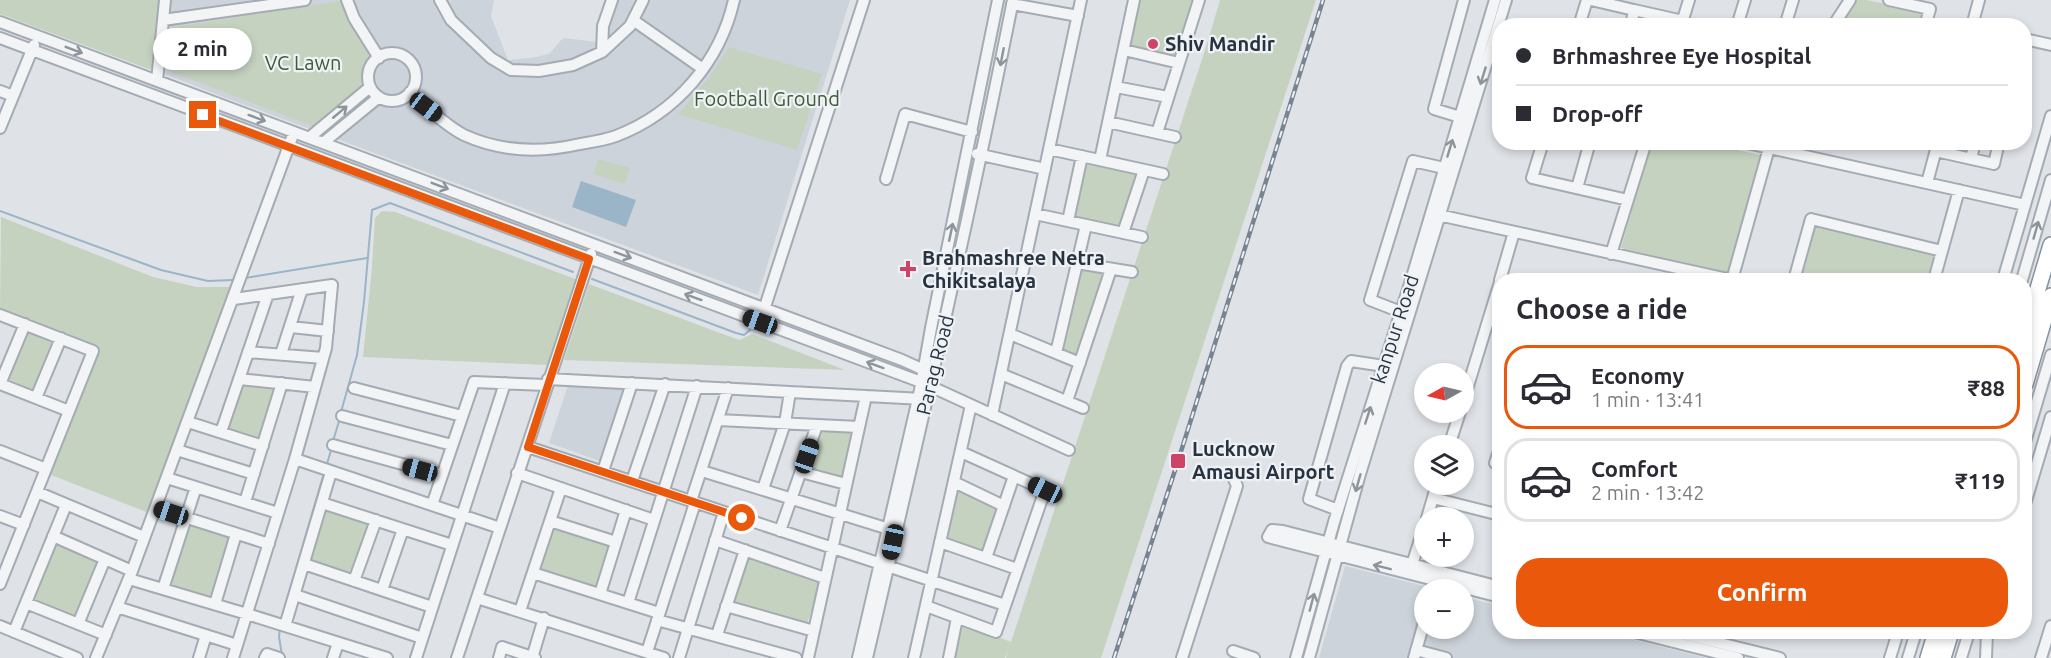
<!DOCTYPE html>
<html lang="en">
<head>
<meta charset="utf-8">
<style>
  :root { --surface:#fff; --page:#f7f7f7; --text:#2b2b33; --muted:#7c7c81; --line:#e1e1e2; --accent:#ea580c }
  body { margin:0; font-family:Ubuntu,sans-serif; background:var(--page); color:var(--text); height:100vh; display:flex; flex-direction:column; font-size:22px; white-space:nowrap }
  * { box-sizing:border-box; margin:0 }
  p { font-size:20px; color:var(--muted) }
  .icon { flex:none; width:33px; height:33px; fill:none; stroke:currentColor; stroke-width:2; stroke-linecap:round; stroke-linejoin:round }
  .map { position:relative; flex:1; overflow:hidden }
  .panel { position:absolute; left:1492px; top:273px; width:540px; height:366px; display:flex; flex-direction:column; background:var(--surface); border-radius:24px; box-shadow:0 3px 9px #0003 }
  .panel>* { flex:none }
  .banner { position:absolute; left:1492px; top:18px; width:540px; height:132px; border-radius:24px; box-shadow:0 3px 9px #0003; display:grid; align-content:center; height:132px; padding:0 24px; background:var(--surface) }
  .needle { width:39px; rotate:262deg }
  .fabs { position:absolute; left:1414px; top:363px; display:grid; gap:12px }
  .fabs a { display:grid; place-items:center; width:60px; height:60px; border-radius:50%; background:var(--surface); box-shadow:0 3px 9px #0003; font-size:30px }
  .end { position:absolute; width:27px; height:27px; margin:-14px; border:8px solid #ea580c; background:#fff; box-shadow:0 0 0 3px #fff }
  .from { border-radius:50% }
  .bubble { position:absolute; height:42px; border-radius:21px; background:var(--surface); box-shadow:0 3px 9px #0003; font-size:20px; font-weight:600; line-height:42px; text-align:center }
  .car { position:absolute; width:18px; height:36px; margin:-18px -9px; border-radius:8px; box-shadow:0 0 4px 2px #0007; background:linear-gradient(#222 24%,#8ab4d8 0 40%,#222 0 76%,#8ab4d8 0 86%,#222 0) }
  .banner b { display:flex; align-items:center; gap:21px; height:57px; font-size:22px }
  .banner b+b { border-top:2px solid var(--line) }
  .banner i { width:15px; height:15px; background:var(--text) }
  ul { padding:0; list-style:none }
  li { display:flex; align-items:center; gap:18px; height:84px; margin:0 12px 9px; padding:0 12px; border:3px solid var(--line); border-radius:24px }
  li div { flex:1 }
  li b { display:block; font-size:22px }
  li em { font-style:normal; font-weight:600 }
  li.active { border-color:var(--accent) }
  li>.icon { width:54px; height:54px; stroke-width:1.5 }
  h2 { padding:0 24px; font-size:27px; line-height:72px }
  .primary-button { display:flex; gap:12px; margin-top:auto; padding:12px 24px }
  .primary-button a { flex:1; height:69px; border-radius:24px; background:var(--accent); color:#fff; font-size:24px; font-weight:600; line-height:69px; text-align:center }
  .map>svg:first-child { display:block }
  .built { fill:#cdd3da }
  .green { fill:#c6d2c0 }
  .water { fill:#9ab5c8 }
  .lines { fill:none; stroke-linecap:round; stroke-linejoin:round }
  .stream { stroke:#9ab5c8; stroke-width:2 }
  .minor-casing { stroke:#a4abb2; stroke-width:14 }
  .highway-casing { stroke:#86929f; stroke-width:18 }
  .minor { stroke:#f2f4f6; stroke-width:10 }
  .highway { stroke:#fff; stroke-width:15 }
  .rail-casing { stroke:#788492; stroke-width:4.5 }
  .rail { stroke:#eef2f6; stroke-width:2; stroke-dasharray:7; stroke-linecap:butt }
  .oneway { stroke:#8d949a }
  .route { stroke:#ea580c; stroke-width:8 }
  .poi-dot { fill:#cd4466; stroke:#eef2f6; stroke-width:2 }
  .labels { text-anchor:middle; stroke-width:4.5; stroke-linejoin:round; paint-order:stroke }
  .poi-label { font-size:20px; font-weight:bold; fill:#28333f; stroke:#eef2f6; text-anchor:start }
  .park-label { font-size:20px; fill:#405b35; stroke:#eef2f6 }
  .street-label { font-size:20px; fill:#28333f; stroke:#eef2f6 }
</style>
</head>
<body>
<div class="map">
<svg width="2051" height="658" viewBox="0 0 2051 658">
  <rect width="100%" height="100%" fill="#dfe3e8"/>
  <!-- built -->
  <path class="built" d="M171 0H494L491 16 508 60 531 58 549 54 563 38 598 42 613 0H850L758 295 226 98 165 74Z
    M568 385 627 387 602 462 549 443Z
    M1345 566 1436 589 1425 590V628H1464V597L1500 606V632H1602L1706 658H1319Z"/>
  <!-- green -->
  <path class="green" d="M0 0H161L154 71 0 14Z
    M1138 0H1195L1177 59 1127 47Z
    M1220 0H1316L1101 658H1006L1008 650 1005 658H953L961 622 1011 642 1207 44Z
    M1858 0H1866L1923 11 1918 25 1840 26Z
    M341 1 370 58 364 73V85L315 127 169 71 174 27Z
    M729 47 822 74 797 150 678 114 708 79Z
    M1651 143H1705L1761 155 1729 273 1621 248Z
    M598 159 630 168 625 184 593 174Z
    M1086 161 1138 172 1120 227 1073 216Z
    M382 211 395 212 578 280 547 365 363 357 372 267 375 218Z
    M1 217 153 277 197 287H233L149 513 51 475 99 347 0 309Z
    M1815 227 1937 257 1930 280H1799Z
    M1079 268 1105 273 1077 358 1061 351Z
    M589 284 739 340 752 334 845 370 564 360Z
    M25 331 55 343 35 393 5 381Z
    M242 383 278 387 259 439 228 429Z
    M820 429 853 430 841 478 807 466Z
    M958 487 1000 507 984 552 946 540Z
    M326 509 370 523 353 576 309 562Z
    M555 523 613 542 597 590 539 570Z
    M191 525 231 538 212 599 170 586Z
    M57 543 100 561 75 620 33 602Z
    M749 557 820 581 807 625 734 604Z"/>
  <!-- water -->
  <path class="water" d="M581 181 636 200 626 227 572 207Z"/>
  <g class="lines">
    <!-- stream -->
    <path class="stream" d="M0 211 161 270 208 281 233 280
      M245 278 367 258
      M592 279 736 333 744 335 750 330
      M341 412 357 355 364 302 372 210 390 203 573 272
      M333 441 340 418
      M326 467 332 447
      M281 620 324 473
      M280 628 279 637 282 655"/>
    <!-- minor casing -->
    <g class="minor-casing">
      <path id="minor" d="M347 0 354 18 379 58
        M440 0 451 20 491 58 511 70 539 71 573 65 602 52 630 26 643 0
        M1591 0 1634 10
        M1889 0 1930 9 1925 26
        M1012 4 1078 16
        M163 20 305 0
        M633 20 703 69
        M0 22 902 360 924 370 930 386
        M1579 26 1587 0
        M1631 26 1634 10 1683 21
        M1681 26 1689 0
        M1737 26 1745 0
        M1785 26 1793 0
        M1833 26 1850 0
        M1972 26 1979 0
        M0 38 921 382 1069 450
        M2025 39 2051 45
        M1124 50 1179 63
        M602 52 603 26 612 0
        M368 77a24 24 0 1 1 48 0a24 24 0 1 1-48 0Z
        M157 81 165 0
        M1116 87 1168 97
        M0 91 13 96
        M410 92C425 106 446 126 464 135 501 152 541 153 580 144 592 142 605 140 616 136 676 113 720 62 734 0
        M1460 117 1434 109 1464 0
        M1108 122 1175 137
        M0 128 34 45
        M1157 133 1199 0
        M310 137 370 87
        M324 142 379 97
        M1543 142 1532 178 1628 200
        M1743 142 2025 205
        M1049 149 1163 174
        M1936 151 1994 164 1999 142
        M977 154 1045 169
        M1971 159 1975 142
        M1100 160 1134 0
        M886 179 905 114 972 132
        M1927 183 1938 142
        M1577 188 1590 142
        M1035 214 1142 237
        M1434 214 1732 280
        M1068 221 1082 156
        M1123 233 1144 170
        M1611 254 1646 142
        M1077 263 1132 272
        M1500 280 1514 232
        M1732 280 1769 148
        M1794 280 1811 219 1942 251
        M1934 280 1959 190
        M2003 280 2051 116
        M2022 280 2051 180
        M1401 312 1370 300 1413 161 1444 168
        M763 313 864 0
        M0 315 93 351 0 584
        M25 324 0 384 69 411
        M291 327 328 331
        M1010 334 1080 363
        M248 352 323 358
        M1056 353 1086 225
        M281 354 302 289
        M1001 374 1083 408
        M239 379 315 387
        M548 379 923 399
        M354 388 462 416
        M36 398 61 338
        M1464 399 1500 282
        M1067 401 1111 269
        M992 415 1081 0
        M342 416 452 445
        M718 420 859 427
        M188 422 263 446
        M221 432 268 294
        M2025 442 2051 355
        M333 445 442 475
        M1449 446 1460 412
        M528 447 1005 605
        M1500 448 1495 463 1500 464
        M177 450 254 474
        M0 451 46 469
        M961 452 1056 495
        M295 459 500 528
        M603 471 632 383
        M702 471 889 529
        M801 472 846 484
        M517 473 654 520
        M167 478 278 513
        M632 481 665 384
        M954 482 1004 506
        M763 489 785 423 790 392
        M37 492 144 537
        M1433 498 1500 515
        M691 501 728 388
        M245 502 282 383
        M322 503 452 545
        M2025 504 2051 417
        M432 505 474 382 546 385
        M156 508 269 544
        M1338 510 1309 499 1347 366 1351 361 1384 366
        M0 516 24 525
        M1427 518 1437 484
        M550 521 616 542
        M780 531 817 425
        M53 536 132 571
        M715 540 825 578
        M940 542 1017 569
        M986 558 1014 476
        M304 564 432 607
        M1410 571 1425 524
        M533 573 659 613
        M129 579 247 614 387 658
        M354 581 376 520
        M1500 587 1283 531 1272 530 1268 537 1500 597
        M163 589 196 487
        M382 590 403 529
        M600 594 626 510
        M295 595 422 638
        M477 598 664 658
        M26 603 106 635
        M628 603 697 386
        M215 604 236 534
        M726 606 814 631
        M926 606 996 632 1045 490
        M117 607 237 645
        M520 611 561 488
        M657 620 796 658
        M78 624 105 559
        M0 626 77 658
        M285 626 331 472
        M14 632 66 505
        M1634 632 1738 658
        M1675 632 1780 658
        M717 635 745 550
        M1416 650 1446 658
        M1233 651 1254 658
        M647 652 695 503
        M96 658 132 571 294 132
        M199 658 206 635
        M233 658 295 459 326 348 332 285 234 299
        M265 658 267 654 279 658
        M333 658 338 643
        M416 658 505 383
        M457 658 591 254
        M499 658 502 647 535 658
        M532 658 544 618
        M679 658 724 512
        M808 658 866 396
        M858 658 920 390 931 328 998 0
        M867 658C918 439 969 221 1013 0
        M914 658 971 405
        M949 658 957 618
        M1182 658 1237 486 1233 477
        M1296 658 1334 522 1412 277 1495 0
        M1309 658 1360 474 1506 0
        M1414 658 1425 619
        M1890 658 1898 632
        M1908 658 1916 632
        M1961 658 1969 632
        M1986 658 1987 632
        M2041 658 2051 626"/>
    </g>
    <!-- highway casing -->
    <g class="highway-casing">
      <path id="highway" d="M2025 332 2051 245
        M2025 384 2051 296
        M1928 658 1936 632
        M1943 658 1951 632"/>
    </g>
    <!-- minor -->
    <use href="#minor" class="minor"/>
    <!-- highway -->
    <use href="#highway" class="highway"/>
    <!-- rail casing -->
    <g class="rail-casing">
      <path id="rail" d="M1114 658 1178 461 1323 0"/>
    </g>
    <!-- rail -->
    <use href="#rail" class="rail"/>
  </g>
  <!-- one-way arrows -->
  <defs><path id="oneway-shaft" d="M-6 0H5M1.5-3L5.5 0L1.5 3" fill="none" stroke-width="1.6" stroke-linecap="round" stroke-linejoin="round" transform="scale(1.5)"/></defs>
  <g class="oneway">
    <use href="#oneway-shaft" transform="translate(74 50) rotate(21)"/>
    <use href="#oneway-shaft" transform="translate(1002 57) rotate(101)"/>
    <use href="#oneway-shaft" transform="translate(1483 76) rotate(107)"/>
    <use href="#oneway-shaft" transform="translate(340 112) rotate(-40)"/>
    <use href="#oneway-shaft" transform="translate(257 118) rotate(20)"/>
    <use href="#oneway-shaft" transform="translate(1450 148) rotate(-73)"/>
    <use href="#oneway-shaft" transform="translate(440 186) rotate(21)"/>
    <use href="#oneway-shaft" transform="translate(2036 230) rotate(-74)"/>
    <use href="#oneway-shaft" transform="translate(951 232) rotate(-78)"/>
    <use href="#oneway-shaft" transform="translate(623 255) rotate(20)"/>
    <use href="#oneway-shaft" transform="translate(693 297) rotate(-160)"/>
    <use href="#oneway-shaft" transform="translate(875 365) rotate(-160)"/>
    <use href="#oneway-shaft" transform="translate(1368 415) rotate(-72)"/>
    <use href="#oneway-shaft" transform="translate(1358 483) rotate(106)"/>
    <use href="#oneway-shaft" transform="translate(1382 567) rotate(-166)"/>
    <use href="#oneway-shaft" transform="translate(1312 602) rotate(-75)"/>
  </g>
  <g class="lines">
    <!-- route -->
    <path class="route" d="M203 115 589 259 528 447 742 518"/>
  </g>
  <!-- markers -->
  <g class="poi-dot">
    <circle cx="1153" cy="44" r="6"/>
    <path d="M905 260h6v6h6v6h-6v6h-6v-6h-6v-6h6z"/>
    <rect x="1170" y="453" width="16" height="16" rx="3"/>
  </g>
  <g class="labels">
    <!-- poi labels -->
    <g class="poi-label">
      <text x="1165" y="51">Shiv Mandir</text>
      <text x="922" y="265">Brahmashree Netra<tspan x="922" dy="23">Chikitsalaya</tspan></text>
      <text x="1192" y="456">Lucknow<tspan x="1192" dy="23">Amausi Airport</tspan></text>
    </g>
    <!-- park labels -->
    <g class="park-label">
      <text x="303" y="70">VC Lawn</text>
      <text x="767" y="106">Football Ground</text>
    </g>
    <!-- street labels -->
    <g class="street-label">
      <text transform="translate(1395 329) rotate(-72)" y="7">kanpur Road</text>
      <text transform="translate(935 365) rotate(-76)" y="7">Parag Road</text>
    </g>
  </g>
</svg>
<div class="fabs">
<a><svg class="needle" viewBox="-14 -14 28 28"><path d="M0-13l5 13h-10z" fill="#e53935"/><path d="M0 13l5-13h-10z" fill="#7c7c81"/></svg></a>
<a><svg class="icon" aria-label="layers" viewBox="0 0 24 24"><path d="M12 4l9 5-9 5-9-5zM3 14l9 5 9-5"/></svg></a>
<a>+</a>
<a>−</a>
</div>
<i class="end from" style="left:742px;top:518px"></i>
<i class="end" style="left:203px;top:115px"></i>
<div class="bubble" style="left:153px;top:28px;width:99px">2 min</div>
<i class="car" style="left:426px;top:107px;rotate:127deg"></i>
<i class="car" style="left:760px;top:322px;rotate:290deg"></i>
<i class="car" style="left:807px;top:456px;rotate:19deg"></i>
<i class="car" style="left:420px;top:470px;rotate:285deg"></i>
<i class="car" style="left:1045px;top:490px;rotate:295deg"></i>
<i class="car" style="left:171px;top:513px;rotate:288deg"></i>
<i class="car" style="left:893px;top:542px;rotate:192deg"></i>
<div class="banner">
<b><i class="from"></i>Brhmashree Eye Hospital</b>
<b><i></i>Drop-off</b>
</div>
<section class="panel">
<h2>Choose a ride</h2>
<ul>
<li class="active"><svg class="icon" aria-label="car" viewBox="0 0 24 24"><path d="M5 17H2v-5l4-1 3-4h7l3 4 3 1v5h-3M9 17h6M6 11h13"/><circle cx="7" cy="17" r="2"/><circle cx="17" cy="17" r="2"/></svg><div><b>Economy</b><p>1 min · 13:41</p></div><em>₹88</em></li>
<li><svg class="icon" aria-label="car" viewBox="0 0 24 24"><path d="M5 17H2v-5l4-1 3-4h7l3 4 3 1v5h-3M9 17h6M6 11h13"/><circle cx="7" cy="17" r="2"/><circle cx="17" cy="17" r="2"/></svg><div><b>Comfort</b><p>2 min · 13:42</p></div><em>₹119</em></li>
</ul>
<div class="primary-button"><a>Confirm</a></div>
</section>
</div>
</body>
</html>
